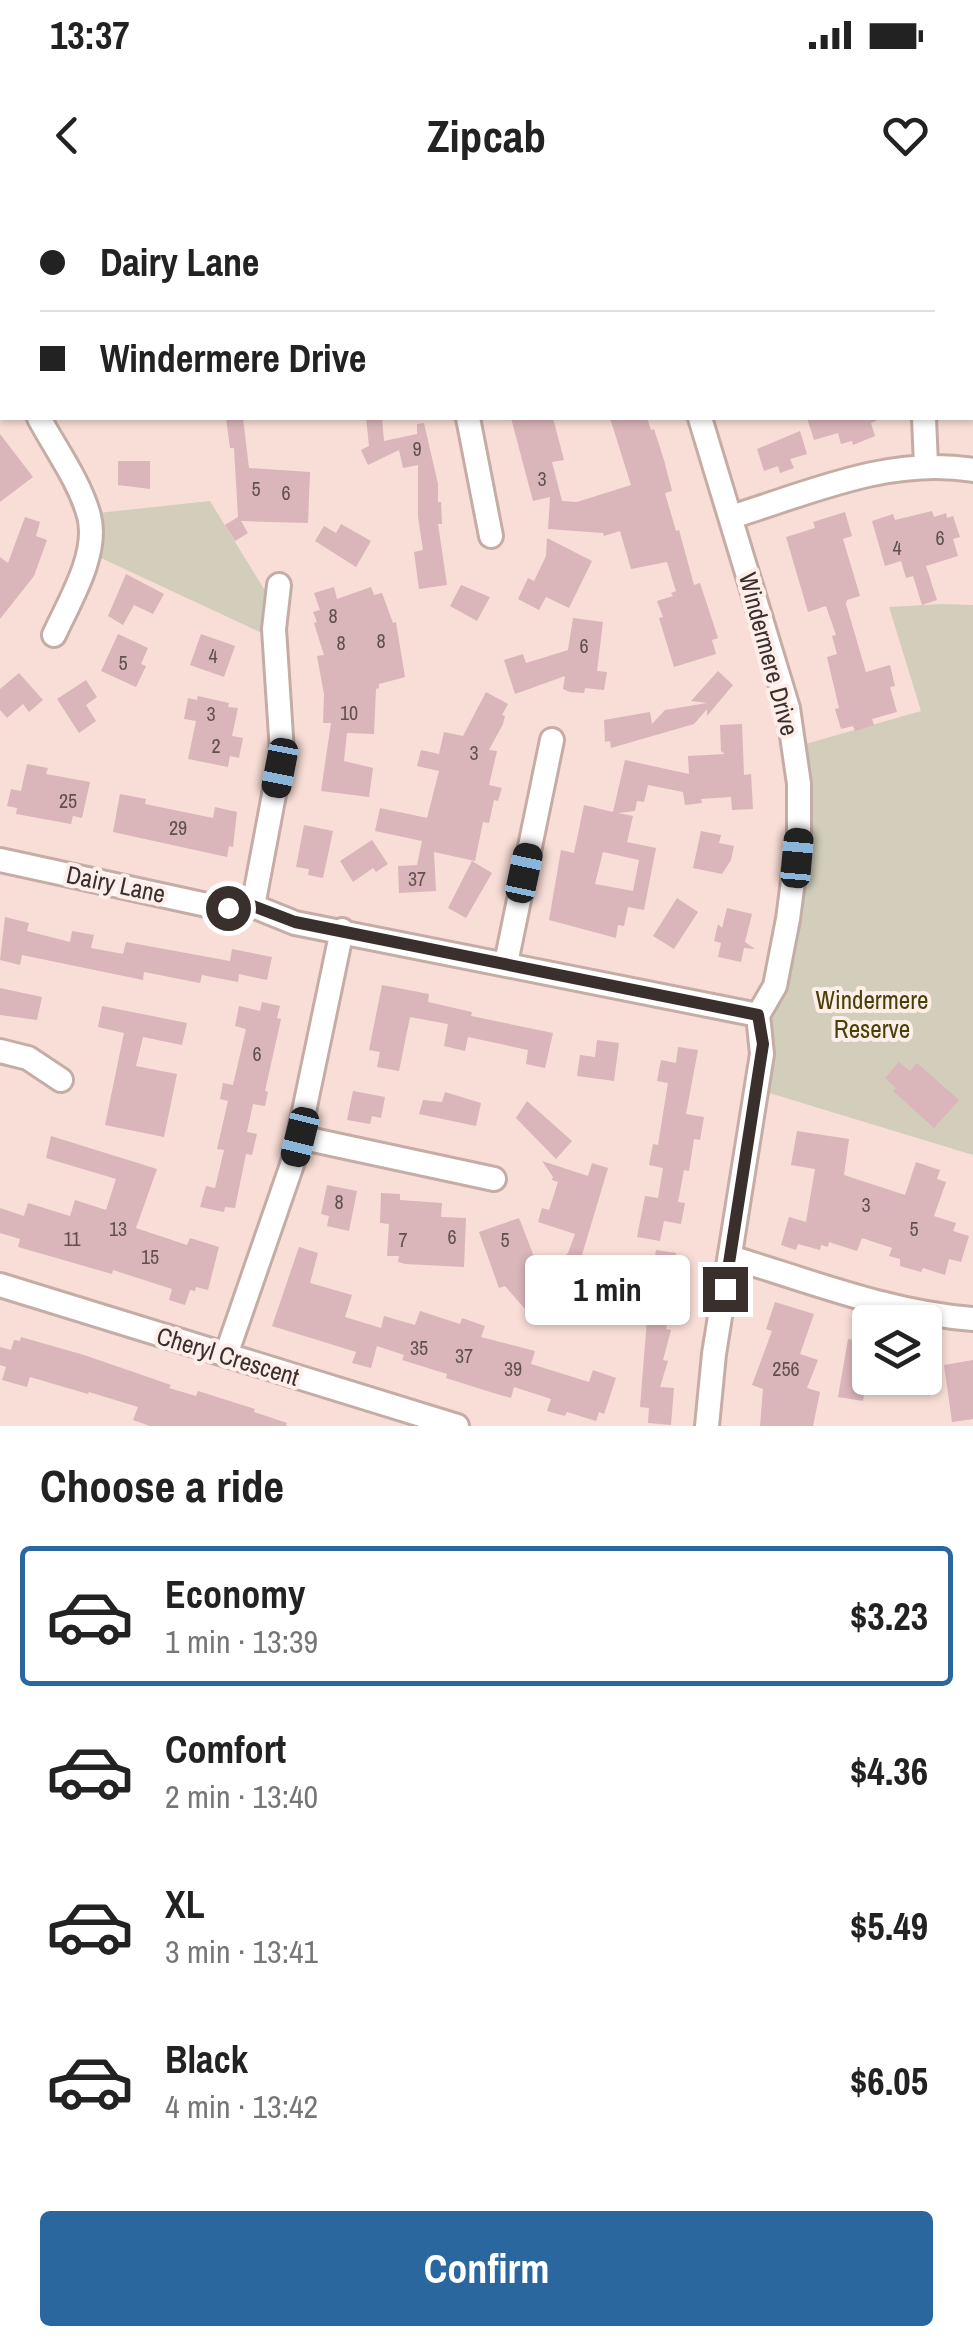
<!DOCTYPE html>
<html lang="en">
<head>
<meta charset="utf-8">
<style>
  :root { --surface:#fff; --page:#f6f6f6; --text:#222; --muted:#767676; --line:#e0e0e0; --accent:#2a679e }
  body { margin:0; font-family:"Archivo Narrow",sans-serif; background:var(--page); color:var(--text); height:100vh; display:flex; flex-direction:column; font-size:38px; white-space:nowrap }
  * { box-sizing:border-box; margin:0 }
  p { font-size:32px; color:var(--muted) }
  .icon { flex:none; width:55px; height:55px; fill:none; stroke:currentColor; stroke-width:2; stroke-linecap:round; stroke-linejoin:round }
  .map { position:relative; height:1226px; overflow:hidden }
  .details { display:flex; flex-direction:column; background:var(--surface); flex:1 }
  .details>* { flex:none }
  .banner { position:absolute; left:0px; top:0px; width:975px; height:220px; box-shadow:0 2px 8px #0004; display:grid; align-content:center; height:220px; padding:0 40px; background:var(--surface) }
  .buttons { position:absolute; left:852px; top:1105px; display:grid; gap:20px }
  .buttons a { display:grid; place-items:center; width:90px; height:90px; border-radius:10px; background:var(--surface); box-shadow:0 2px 8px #0004; font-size:50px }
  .end { position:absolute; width:45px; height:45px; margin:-22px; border:12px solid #392f2c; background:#fff; box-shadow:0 0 0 5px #fff }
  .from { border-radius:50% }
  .bubble { position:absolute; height:70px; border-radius:10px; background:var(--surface); box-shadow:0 2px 8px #0004; font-size:32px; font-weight:700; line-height:70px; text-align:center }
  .car { position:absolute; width:30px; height:60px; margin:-30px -15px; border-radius:12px; box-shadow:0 0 8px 2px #0007; background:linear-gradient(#222 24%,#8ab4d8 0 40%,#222 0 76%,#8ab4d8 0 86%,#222 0) }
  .banner b { display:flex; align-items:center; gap:35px; height:95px; font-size:38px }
  .banner b+b { border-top:2px solid var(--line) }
  .banner i { width:25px; height:25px; background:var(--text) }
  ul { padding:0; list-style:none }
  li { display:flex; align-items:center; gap:30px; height:140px; margin:0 20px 15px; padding:0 20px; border:5px solid transparent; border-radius:10px }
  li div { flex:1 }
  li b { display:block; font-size:38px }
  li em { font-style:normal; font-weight:700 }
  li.current { border-color:var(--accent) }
  li>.icon { width:90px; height:90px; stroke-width:1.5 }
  h2 { padding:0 40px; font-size:45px; line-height:120px }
  .primary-button { display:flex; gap:20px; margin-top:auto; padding:20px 40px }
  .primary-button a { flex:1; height:115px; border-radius:10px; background:var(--accent); color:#fff; font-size:40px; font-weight:700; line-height:115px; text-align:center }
  .status { display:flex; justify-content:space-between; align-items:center; height:70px; padding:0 50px; background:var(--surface); direction:ltr }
  .status svg { height:28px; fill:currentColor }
  header { display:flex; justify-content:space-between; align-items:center; height:130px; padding:0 40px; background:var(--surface); font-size:45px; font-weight:700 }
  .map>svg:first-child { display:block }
  .green { fill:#d2cebb }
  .building { fill:#dab5ba; fill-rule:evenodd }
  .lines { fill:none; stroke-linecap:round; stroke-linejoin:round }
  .minor-casing { stroke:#c5ada5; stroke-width:28 }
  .minor { stroke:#fff; stroke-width:22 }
  .route { stroke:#392f2c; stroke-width:12 }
  .labels { text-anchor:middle; stroke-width:8; stroke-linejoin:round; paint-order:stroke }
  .number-label { font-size:20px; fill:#615050 }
  .street-label { font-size:25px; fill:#392f2c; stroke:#feeee9 }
  .park-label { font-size:25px; fill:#494005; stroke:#feeee9 }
</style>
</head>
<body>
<div class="status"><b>13:37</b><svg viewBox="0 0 49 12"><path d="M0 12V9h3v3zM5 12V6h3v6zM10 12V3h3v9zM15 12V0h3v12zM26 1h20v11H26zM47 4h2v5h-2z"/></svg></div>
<header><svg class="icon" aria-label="back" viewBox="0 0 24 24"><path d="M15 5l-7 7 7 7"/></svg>Zipcab<svg class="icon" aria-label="heart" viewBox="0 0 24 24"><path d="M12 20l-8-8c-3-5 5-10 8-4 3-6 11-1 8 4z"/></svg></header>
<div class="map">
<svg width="973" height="1226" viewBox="0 0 973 1226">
  <rect width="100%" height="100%" fill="#f8ded6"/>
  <!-- green -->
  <path class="green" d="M210 301 275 407V439L88 352 89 314Z
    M942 404 973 405V955L756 889 777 778 795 547 921 511 889 407Z"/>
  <!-- building -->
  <path class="building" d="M226 218H243L249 268 310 272 308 323 241 321 248 333 235 341 225 325 238 317 234 248H230Z
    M366 218H382L384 241 417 234V224L424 223 438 284V302H441L442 324H438L447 385 419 389 414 352 423 350 418 317V265L403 268 399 250 368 265 361 250 369 246Z
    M511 218H553L564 260 552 262 562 301 577 302 631 285 610 218H647L651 230 654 229 664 260 672 291 665 293 676 331 679 330 694 385 700 383 718 438 712 440 716 454 674 467 659 418 663 417 657 401 673 396 671 393 676 391 667 362 631 369 620 331 604 336 603 333 548 329 550 297 533 301Z
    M807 218H876V221L871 223 875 236 853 245 852 241 841 244 838 233 814 240Z
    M800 231 807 254 790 259 794 268 780 273 778 266 764 271 757 249Z
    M0 234 33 277 0 302Z
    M118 261H150V289L118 285Z
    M932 311 934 317 946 313 947 318 953 316 960 337 953 339 958 356 926 366 937 400 922 405 913 376 906 378 901 361 885 366 872 321 893 314 895 320Z
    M845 312 852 336 843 339 860 396 847 400 846 404 866 472 890 465 895 486 890 487 897 512 872 519 874 525 855 531 853 526 841 529 835 509 839 508 827 457 837 454 832 436 836 435 826 406 808 412 786 337 815 328 813 322Z
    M25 317 40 322 36 336 47 340 34 376 0 419V357L8 363Z
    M341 324 371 341 356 367 315 341 324 326 336 333Z
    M547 338 592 361 569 408 546 397 539 410 518 399 528 378 534 381 546 356Z
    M126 374 164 394 153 414 134 405 123 425 108 416Z
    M461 385 490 397 477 421 450 406Z
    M334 387 337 399 371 387 374 395 382 393 393 423 396 422 405 477 379 484V488L376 489 374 534 347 533 344 561 373 568 369 597 321 591 331 523H323L324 494 317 456 324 455 314 423 317 422 313 412 320 410 314 393Z
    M573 418 603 422 597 471 607 472 604 490 585 488 584 493 570 492 563 489 565 476 515 494 504 460 523 454 526 463 568 450Z
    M118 434 148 448 141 464 146 466 136 487 101 471Z
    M201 434 235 446 224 477 190 465Z
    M718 471 733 485 707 516V509L694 524 611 548 610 541 605 542 604 520 650 512 652 524 665 510 707 503 691 501Z
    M19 473 43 500 29 512 23 504 7 518 0 510V489Z
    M86 480 97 497 86 505 96 521 79 533 57 499Z
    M486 492 508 504 502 515 505 516 503 524 489 550 497 551 489 585 502 588 498 601 494 600 489 623 483 622 475 661 434 652 436 691 399 693 398 666 417 665 422 641 375 631 380 608 427 618 439 571 417 566 421 550 439 554 444 532 463 536Z
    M198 496 229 503 228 507 238 508 232 536 243 538 239 558 230 556 228 567 188 559 196 521 184 519 188 498 197 500Z
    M742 524 744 575 751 574 753 609 732 610 731 597 701 599 702 603 685 605 683 592 648 585 644 602 637 601 635 611 618 613 633 616 627 642 656 648 644 710 628 707 624 726 618 725 616 738 549 720 561 650 574 653 584 605 613 612 625 560 689 574 688 556 725 554 721 551 720 525ZM603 652 639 660 633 691 595 684Z
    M27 564 48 568 46 574 90 582 82 618 73 616 71 624 16 614 17 608 7 606 11 589 21 591Z
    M120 594 146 599 145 604 213 618 215 607 237 612 233 647 229 646 227 657 113 632Z
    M304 625 333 631 323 678 308 675 309 669 296 667Z
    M701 631 721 635 719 643 734 646 731 660 722 674 693 668Z
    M372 640 388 664 376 672 373 668 353 682 340 661Z
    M472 661 492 673 466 718 448 708Z
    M677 698 698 712 674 749 653 736Z
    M727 708 752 714 745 742 755 749 744 748 741 762 718 757 721 743 714 741 718 724 722 728Z
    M5 717 29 723 27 731 70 742 72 731 94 735 91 748 123 754 126 742 230 761 232 749 272 757 267 780 239 774 238 782 202 775 200 783 144 772 143 780 22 755 20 765 0 760Z
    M382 785 429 794 428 802 472 812 471 816 553 833 545 868 526 864 528 850 468 837 465 851 444 846 448 824 410 817 399 871 377 867 380 852 369 850Z
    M0 788 42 797 37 820 0 815Z
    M262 802 280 806 277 818 281 819 265 891 268 892 265 906 253 904 247 932 257 934 252 955 246 954 235 1008 225 1007 224 1012 200 1007 206 986 215 988 224 950 217 949 228 901 220 899 223 883 233 885 246 829 235 826 239 806 260 811Z
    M102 806 187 823 182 845 143 837 136 866 177 874 164 937 105 925 124 833 98 827Z
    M597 840 619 843 614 881 577 876 580 855 595 857Z
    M678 847 698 850 686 914 704 917 700 940 694 939 689 971 684 970 678 1002 685 1003 681 1024 664 1021 660 1041 637 1037 645 996 658 998 663 968 649 965 653 944 658 945 668 883 657 881 661 860 676 863Z
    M899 862 910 871 917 863 959 900 934 928 893 891 896 888 885 878Z
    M353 891 385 897 381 918 372 916 370 924 347 920Z
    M445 892 481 903 476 926 419 914 423 900 442 902Z
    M527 901 572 941 556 959 516 918Z
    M797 931 849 939 844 975 905 995 916 962 940 970 937 979 946 982 934 1016 956 1023 953 1031 969 1036 961 1062 949 1059 945 1075 923 1068 921 1072 900 1066V1059L889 1056 892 1048 862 1038 857 1051 829 1042 828 1047 821 1045 820 1050 798 1044 796 1050 781 1045 789 1017 806 1022 815 969 791 965Z
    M51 936 157 969 136 1028 187 1045 190 1038 219 1047 208 1090 196 1087 195 1091 190 1090 185 1105 169 1100 172 1089 113 1070 112 1074 18 1047 20 1039 0 1033V1008L24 1016 28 1003 70 1016 75 1000 106 1010 116 979 46 958Z
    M542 961 588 976 592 963 608 968 576 1075 568 1082 542 1078 540 1095 578 1105 560 1121 551 1111 548 1115 542 1108 537 1112 531 1105 526 1110 505 1086 499 1088 479 1032 519 1018 542 1077 568 1053 575 1034 538 1022 542 1008 549 1010 558 982 552 980 553 977Z
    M327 985 357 991 349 1031 327 1026 329 1016 321 1014Z
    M381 993 400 994V1000L442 1003 441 1017 466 1018 464 1067 405 1064 398 1062 399 1056H387L389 1024 380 1023Z
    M299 1047 318 1053 310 1083 352 1095 345 1117 381 1128 384 1116 415 1125 420 1111 460 1124 462 1118 485 1126 481 1137 535 1151 531 1164 589 1182 593 1170 616 1178 604 1214 599 1212 596 1221 567 1212 565 1216 547 1211 551 1199 514 1187 511 1198 490 1192 446 1178 447 1174 402 1160 404 1155 377 1146 371 1168 352 1163 356 1152 272 1126Z
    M656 1050 676 1053 668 1106 671 1107 666 1129 671 1130 663 1160 668 1161 660 1187 674 1188 671 1225 648 1223 649 1208 640 1207 647 1119 653 1095H649V1089L637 1087 639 1073 652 1075Z
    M775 1102 814 1114 800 1154 818 1160 807 1188 820 1192 813 1226H760L763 1189 752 1185 772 1131 766 1129Z
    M21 1137 84 1155 171 1185 169 1188 196 1196 198 1191 255 1209 254 1212 287 1223 286 1226H150L133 1220 138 1207 89 1192 88 1194 30 1177 27 1187 2 1180 6 1167 0 1165V1147L11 1150 14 1140 20 1141Z
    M848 1139 866 1142 863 1160 869 1161 863 1201 838 1197Z
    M973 1160V1219L952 1222 944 1165Z
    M872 1178H924L921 1194 872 1186Z"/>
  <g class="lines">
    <!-- minor casing -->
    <g class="minor-casing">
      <path id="minor" d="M145 0V2
        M634 0 635 2
        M972 29H973
        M0 194 2 193
        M39 218C55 248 80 282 89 316 99 354 69 402 54 435
        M468 218 491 336
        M700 218 788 508 799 584V635L788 719 775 786 758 815 762 854 714 1154 707 1226
        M924 218 926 265
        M731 317C809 293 890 256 973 270
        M0 660 216 707 253 706 295 723 758 815
        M253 706 282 552 274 429 279 385
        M506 763 552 540
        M0 851 28 858 61 880
        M299 937 494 979
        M730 1057C810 1081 890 1113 973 1119
        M0 1085 457 1226
        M226 1155 294 959 342 730"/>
    </g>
    <!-- minor -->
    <use href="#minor" class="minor"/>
  </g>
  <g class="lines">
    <!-- route -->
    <path class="route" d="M228 708 253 706 295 722 758 815 763 844 725 1089"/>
  </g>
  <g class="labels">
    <!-- number labels -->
    <g class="number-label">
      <text x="417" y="256">9</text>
      <text x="542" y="286">3</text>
      <text x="256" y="296">5</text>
      <text x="286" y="300">6</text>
      <text x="940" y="345">6</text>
      <text x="897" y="355">4</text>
      <text x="333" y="423">8</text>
      <text x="381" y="448">8</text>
      <text x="341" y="450">8</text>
      <text x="584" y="453">6</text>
      <text x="213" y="463">4</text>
      <text x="123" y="470">5</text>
      <text x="349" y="520">10</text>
      <text x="211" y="521">3</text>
      <text x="216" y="553">2</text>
      <text x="474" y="560">3</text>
      <text x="68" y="608">25</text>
      <text x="178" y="635">29</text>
      <text x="417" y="686">37</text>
      <text x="257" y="861">6</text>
      <text x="339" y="1009">8</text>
      <text x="866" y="1012">3</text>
      <text x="118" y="1036">13</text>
      <text x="914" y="1036">5</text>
      <text x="452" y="1044">6</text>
      <text x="72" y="1046">11</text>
      <text x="403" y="1047">7</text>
      <text x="505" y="1047">5</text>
      <text x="150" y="1064">15</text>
      <text x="419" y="1155">35</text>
      <text x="464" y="1163">37</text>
      <text x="513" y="1176">39</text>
      <text x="786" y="1176">256</text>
    </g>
    <!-- street labels -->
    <g class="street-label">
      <text transform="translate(769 454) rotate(75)" y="9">Windermere Drive</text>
      <text transform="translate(116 684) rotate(12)" y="9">Dairy Lane</text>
      <text transform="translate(228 1156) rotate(17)" y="9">Cheryl Crescent</text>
    </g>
    <!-- park labels -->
    <g class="park-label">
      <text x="872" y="809">Windermere<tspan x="872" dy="29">Reserve</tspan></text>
    </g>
  </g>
</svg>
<div class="buttons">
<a><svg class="icon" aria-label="layers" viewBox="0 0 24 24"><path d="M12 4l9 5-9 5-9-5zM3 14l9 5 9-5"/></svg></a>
</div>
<i class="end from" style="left:228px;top:708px"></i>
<i class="end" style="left:725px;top:1089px"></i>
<div class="bubble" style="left:525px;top:1055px;width:165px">1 min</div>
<i class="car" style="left:280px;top:568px;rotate:191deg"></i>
<i class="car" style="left:797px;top:658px;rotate:5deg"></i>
<i class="car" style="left:524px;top:673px;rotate:12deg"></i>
<i class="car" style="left:300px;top:937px;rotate:194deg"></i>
<div class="banner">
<b><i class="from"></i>Dairy Lane</b>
<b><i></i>Windermere Drive</b>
</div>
</div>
<section class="details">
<h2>Choose a ride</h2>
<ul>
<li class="current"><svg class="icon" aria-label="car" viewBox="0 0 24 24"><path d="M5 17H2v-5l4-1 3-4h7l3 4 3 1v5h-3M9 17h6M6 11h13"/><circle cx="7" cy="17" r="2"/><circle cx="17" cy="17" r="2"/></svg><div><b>Economy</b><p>1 min · 13:39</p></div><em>$3.23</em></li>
<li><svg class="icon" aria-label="car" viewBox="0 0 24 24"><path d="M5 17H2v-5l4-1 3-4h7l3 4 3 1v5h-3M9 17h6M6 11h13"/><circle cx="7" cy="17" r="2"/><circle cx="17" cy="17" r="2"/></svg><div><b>Comfort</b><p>2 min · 13:40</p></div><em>$4.36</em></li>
<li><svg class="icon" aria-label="car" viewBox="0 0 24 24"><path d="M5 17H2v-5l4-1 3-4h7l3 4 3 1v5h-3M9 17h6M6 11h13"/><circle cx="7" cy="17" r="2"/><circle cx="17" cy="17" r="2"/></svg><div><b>XL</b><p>3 min · 13:41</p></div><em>$5.49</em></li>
<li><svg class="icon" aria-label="car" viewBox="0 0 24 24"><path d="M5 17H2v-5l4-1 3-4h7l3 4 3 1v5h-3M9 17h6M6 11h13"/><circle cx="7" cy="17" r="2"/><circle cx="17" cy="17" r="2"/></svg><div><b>Black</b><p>4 min · 13:42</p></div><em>$6.05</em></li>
</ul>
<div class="primary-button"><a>Confirm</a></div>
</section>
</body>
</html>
